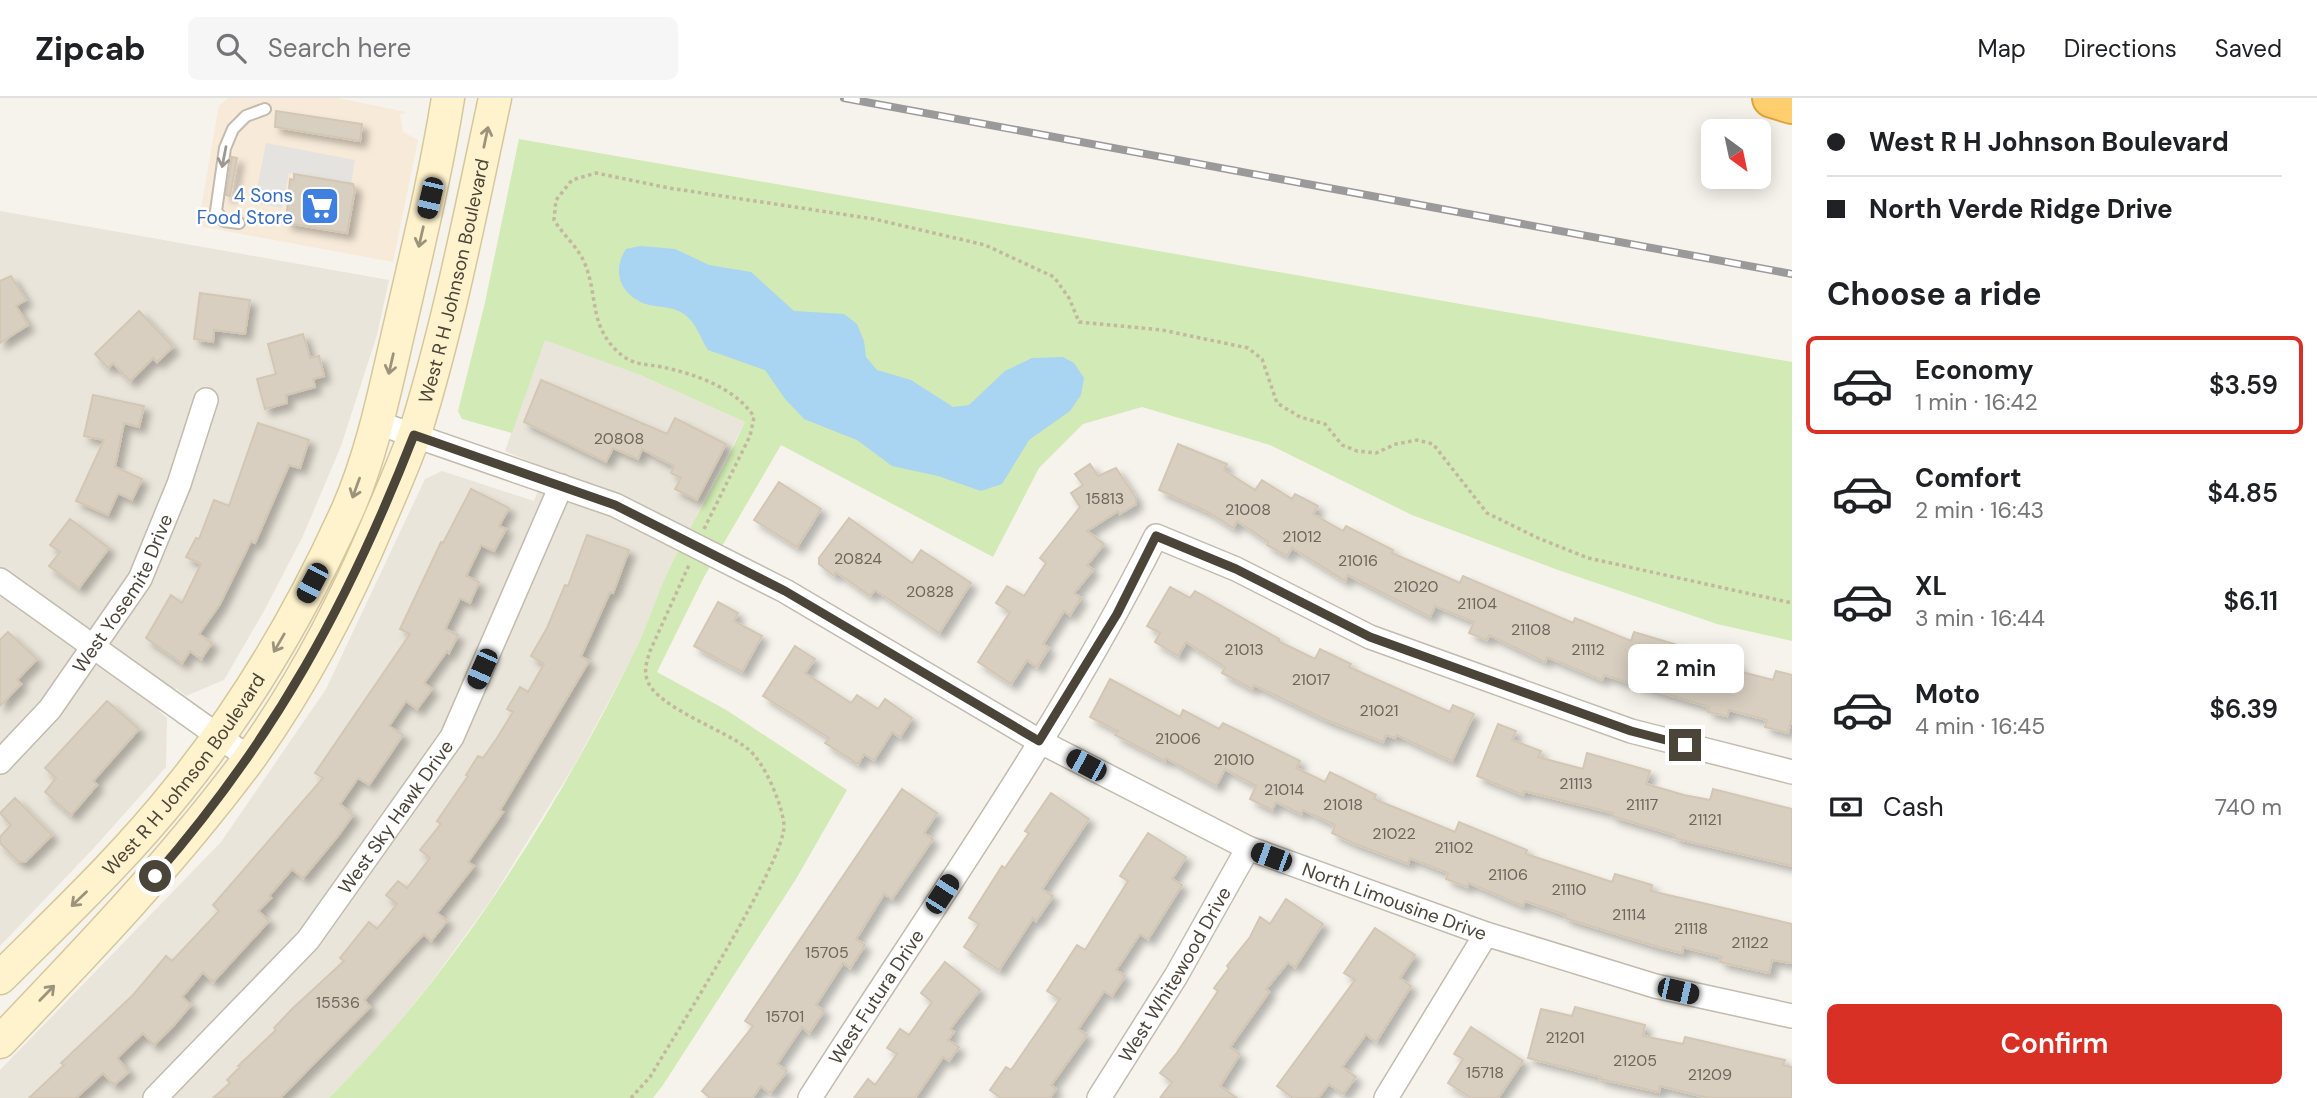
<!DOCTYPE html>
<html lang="en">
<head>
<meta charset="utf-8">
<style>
  :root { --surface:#fff; --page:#f6f6f6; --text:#202124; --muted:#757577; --line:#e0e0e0; --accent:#d93025 }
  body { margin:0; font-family:"DM Sans",sans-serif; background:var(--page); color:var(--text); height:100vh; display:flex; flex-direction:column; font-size:26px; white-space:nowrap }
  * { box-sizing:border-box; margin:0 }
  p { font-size:23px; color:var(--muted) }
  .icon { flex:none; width:38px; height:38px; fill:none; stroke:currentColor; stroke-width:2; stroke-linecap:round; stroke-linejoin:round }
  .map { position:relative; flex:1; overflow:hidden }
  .details { display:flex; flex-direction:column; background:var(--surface); width:525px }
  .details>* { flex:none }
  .guide { display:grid; align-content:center; height:154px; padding:0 35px; background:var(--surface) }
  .needle { width:46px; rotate:147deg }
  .tools { position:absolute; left:1701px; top:21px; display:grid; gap:14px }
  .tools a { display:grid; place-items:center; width:70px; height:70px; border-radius:10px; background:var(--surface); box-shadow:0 4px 18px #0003; font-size:35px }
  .end { position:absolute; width:32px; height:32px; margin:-16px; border:9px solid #4b4439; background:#fff; box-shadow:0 0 0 4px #fff }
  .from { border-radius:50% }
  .bubble { position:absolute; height:49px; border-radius:10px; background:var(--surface); box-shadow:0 4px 18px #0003; font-size:23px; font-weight:600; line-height:49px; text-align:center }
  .car { position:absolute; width:21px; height:42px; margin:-21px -10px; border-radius:9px; box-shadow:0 0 5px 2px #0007; background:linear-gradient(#222 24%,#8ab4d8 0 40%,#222 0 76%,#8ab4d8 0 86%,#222 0) }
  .guide b { display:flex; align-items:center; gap:24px; height:66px; font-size:26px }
  .guide b+b { border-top:2px solid var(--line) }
  .guide i { width:18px; height:18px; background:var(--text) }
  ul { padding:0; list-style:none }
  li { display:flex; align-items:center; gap:21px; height:98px; margin:0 14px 10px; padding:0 21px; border:4px solid transparent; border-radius:10px }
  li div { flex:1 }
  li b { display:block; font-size:26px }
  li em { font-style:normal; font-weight:600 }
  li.current { border-color:var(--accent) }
  li>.icon { width:63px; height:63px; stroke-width:1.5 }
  h2 { padding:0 35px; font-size:32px; line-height:84px }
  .pay { display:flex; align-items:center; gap:18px; height:77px; padding:0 35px; font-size:26px }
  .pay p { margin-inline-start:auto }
  .action { display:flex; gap:14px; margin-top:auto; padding:14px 35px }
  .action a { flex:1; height:80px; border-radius:10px; background:var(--accent); color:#fff; font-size:28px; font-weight:600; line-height:80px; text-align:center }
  header { display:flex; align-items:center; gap:42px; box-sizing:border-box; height:98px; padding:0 35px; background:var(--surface); border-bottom:2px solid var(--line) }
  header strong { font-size:33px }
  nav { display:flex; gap:38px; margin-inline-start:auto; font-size:24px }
  .search { width:490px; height:63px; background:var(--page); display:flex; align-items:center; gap:18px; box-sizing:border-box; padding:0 24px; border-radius:10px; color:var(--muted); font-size:26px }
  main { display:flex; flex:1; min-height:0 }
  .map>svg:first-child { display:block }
  .residential { fill:#eae5da }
  .commercial { fill:#f7ead8 }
  .green { fill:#d2eab5 }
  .parking { fill:#e5e3e0 }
  .water { fill:#a9d4f2 }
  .building { fill:#d8cfc1; stroke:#d3c7b4; stroke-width:2; filter:url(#shadow) }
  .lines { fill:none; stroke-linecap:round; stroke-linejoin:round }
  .lane-casing { stroke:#c2bbae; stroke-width:14 }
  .street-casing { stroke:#c2bbae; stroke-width:26 }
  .secondary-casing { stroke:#d6c79b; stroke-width:35 }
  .highway-casing { stroke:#e0a43c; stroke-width:42 }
  .path { stroke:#c4b79f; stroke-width:3.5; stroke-dasharray:3.5 3.5; stroke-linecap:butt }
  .lane { stroke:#fff; stroke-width:10 }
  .street { stroke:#fff; stroke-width:23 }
  .secondary { stroke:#fff3cd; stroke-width:32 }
  .highway { stroke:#ffcf6e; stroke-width:38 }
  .rail-casing { stroke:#9a9a9a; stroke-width:8 }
  .rail { stroke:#fff; stroke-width:5; stroke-dasharray:16; stroke-linecap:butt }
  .oneway { stroke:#9c937c }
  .oneway2 { stroke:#9c9892 }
  .route { stroke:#4b4439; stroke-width:9 }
  .labels { text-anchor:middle; stroke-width:5; stroke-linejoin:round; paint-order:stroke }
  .number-label { font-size:16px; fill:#6e675b }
  .shop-label { font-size:19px; fill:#366cbe; stroke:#fff; text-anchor:end }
  .street-label { font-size:19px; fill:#4b4439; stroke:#fff }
</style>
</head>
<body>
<header>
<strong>Zipcab</strong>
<div class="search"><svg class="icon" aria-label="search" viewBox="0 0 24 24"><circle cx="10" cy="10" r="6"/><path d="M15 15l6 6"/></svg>Search here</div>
<nav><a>Map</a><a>Directions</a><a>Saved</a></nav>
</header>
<main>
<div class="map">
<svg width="1792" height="1000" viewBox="0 0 1792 1000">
  <defs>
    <filter id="shadow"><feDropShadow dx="6" dy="6" stdDeviation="3.5" flood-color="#0004"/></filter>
  </defs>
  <rect width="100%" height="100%" fill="#f6f3ec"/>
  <!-- residential -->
  <path class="residential" d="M0 113 389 182 377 237 341 348 303 438 264 513 224 582 186 598 176 590 159 613 167 620 166 669 93 751 0 848Z
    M545 241 640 277 745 324 670 469 636 552 575 666 491 802 435 879 376 953 329 1000H0V972L221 744 326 591 425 381 442 373 534 403 547 371 505 353Z"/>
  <!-- commercial -->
  <path class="commercial" d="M229 0H338L406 14 400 17 403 34 418 42 393 164 198 128 219 7Z"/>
  <!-- green -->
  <path class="green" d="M519 41 1792 264V543L1717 526 1558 472 1412 417 1270 347 1142 309 1083 326 1039 370 993 459 781 347 704 479 657 574 728 613 847 692 796 781 663 987 653 1000H329C457 873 556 713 635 553 649 524 658 493 672 465 696 417 723 372 745 324L640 277 545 242 512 335 462 321 458 313 484 209Z"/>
  <!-- parking -->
  <path class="parking" d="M266 45 355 62 351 86 289 75 282 110 254 105Z"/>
  <!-- water -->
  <path class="water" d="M640 148 675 151 709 167 751 174 794 213 844 216 857 226 864 243 866 259 877 272 911 282 953 309 969 307 1005 273 1032 260 1063 259 1074 265 1084 280 1081 297 1070 313 1029 342 1002 386 981 393 938 378 892 368 857 342 804 321 785 301 765 272 708 252C700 240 697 225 684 216 670 206 650 211 637 202 617 190 614 169 626 151Z"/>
  <!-- building -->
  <path class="building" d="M276 13 362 26 360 43 275 29Z
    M232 59 237 60 230 98 226 97Z
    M294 76 353 86 355 91 347 135 286 125 290 81 294 82Z
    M11 178 26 202 16 208 28 227 0 245V183Z
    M200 195 250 202 245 236 214 232 213 244 194 241Z
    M139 213 173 249 157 264 153 260 130 283 113 265 108 270 95 256Z
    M303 236 310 260 319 258 324 278 313 281 315 289 286 297 287 305 265 311 257 281 276 276 268 246Z
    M541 282 667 336 675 320 726 346 697 402 675 391 681 380 671 375 674 368 642 351 638 361 613 350 606 364 524 324Z
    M93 297 144 308 139 329 124 325 115 369 142 381 132 402 118 395 108 417 76 403 104 342 84 338Z
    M258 325 309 342 300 370 289 367 255 445 251 443 220 506 199 536 212 545 201 561 190 553 182 565 146 540 171 497 182 505 201 466 186 459 196 440 199 441 214 402 229 408Z
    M1178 346 1227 366 1224 372 1255 392 1262 382 1292 401 1295 396 1318 408 1313 416 1343 433 1346 428 1393 452 1392 455 1460 485 1463 478 1573 525 1575 520 1631 543 1634 534 1684 549 1683 554 1739 567 1738 573 1773 582 1776 573 1792 577V619L1788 635 1765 629 1767 622 1729 612 1727 618 1708 614 1709 609 1604 577 1602 582 1547 559 1545 564 1489 537 1487 542 1469 535 1474 524 1435 508 1430 519 1348 477 1345 483 1292 450 1287 458 1267 447 1268 444 1237 423 1233 430 1208 414 1159 392Z
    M1090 366 1098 378 1116 370 1136 400V406L1120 416 1118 413 1087 433 1104 446 1087 467 1093 472 1074 495 1081 500 1070 517 1064 513 1043 546 1049 550 1037 569 1027 562 1011 586 978 564 1010 514 996 505 1007 488 1024 498 1046 465 1040 460 1080 409 1071 395 1083 387 1075 376Z
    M779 384 821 411 797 449 754 422Z
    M471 391 509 410 499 428 506 431 494 453 481 447 466 478 479 484 470 505 460 500 445 531 458 537 449 555 447 553 424 585 432 591 417 611 406 603 389 628 403 637 369 687 358 680 340 706 353 717 338 738 303 780 292 771 269 798 271 800 258 813 269 823 213 884 203 874 182 899 191 907 174 927 154 947 143 935 117 960 129 974 114 987 103 975 76 1000H29L64 967 61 965 133 897 166 858 172 863 219 813 213 807 323 680 315 675 410 536 400 531 441 444 443 445Z
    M849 420 912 465 921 452 971 485 939 535 875 492 870 498 836 474 834 478 819 466V460Z
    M70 421 109 450 79 490 49 468 60 454 50 447Z
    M587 437 629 452 613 495 610 494 581 558 589 563 500 712 503 714 468 764 474 768 437 815 447 823 431 843 424 836 415 845 364 902 370 909 280 1000H213L230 985 227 982 240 969 238 968 276 932 274 930 292 911 344 863 340 860 369 824 377 831 397 806 386 797 398 783 407 790 430 760 420 752 441 726 437 723 468 678 466 677 478 658 483 660 497 640 513 614 507 611 520 589 528 594 544 566 531 558 547 530 565 487 568 488Z
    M1170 489 1190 500 1195 493 1279 541 1278 543 1315 561 1320 551 1351 566 1349 569 1450 614 1453 607 1474 616 1452 663 1397 637 1395 640 1386 637 1383 644 1324 621 1254 587 1252 591 1222 575 1225 569 1186 544 1178 558 1155 544 1160 535 1147 528Z
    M718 504 738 515 734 523 762 538 742 574 694 548Z
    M8 534 37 561 17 582 21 586 0 608V542Z
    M795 548 815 561 805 575 851 605 857 597 878 611 885 601 912 620 900 639 892 634 874 662 864 656 858 666 825 645 829 640 763 598Z
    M1110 581 1180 619 1183 612 1219 631 1223 625 1300 663 1296 670 1325 684 1330 674 1376 697 1374 701 1455 734 1459 724 1527 752 1526 756 1612 784 1615 776 1652 787 1651 793 1792 826V865L1772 862 1769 875 1720 864 1722 859 1683 849 1682 855 1658 849 1565 820 1566 817 1525 803 1523 808 1469 785 1467 789 1446 781 1448 775 1410 760 1408 766 1353 745 1332 735 1335 727 1303 712 1301 716 1276 704 1272 712 1250 701 1256 688 1225 671 1216 688 1166 660 1165 663 1115 637 1118 633 1090 619Z
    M107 603 139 631 93 683 97 687 71 717 45 694 56 680 45 670Z
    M1498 626 1516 633 1512 642 1541 653 1538 659 1583 671 1587 655 1650 673 1646 686 1684 697 1710 702 1713 691 1792 711V768L1674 740 1675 737 1612 718 1613 715 1524 693 1523 697 1477 678Z
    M902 691 937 715 924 735 933 741 892 801 884 796 856 841 865 847 850 870 843 865 816 907 824 913 809 935 802 929 777 966 787 973 770 995 761 988 752 1000H710L702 993 753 928 745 923Z
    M1051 695 1089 721 1042 791 1053 798 1036 823 1033 820 999 872 964 849 979 826 969 820 1002 768 1005 770 1029 735 1025 733Z
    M15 700 52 737 25 764H19L0 745V739L11 727 0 715Z
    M1148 735 1186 759 1172 781 1182 787 1148 841 1140 836 1116 872 1125 878 1112 898 1104 893 1078 931 1087 937 1051 987 1056 991 1050 1000H1001L990 992 1006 969 1011 972 1060 901 1047 893 1077 847 1085 852 1128 783 1120 778Z
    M1286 801 1323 826 1295 869 1288 864 1266 891 1269 894 1230 949 1240 956 1220 988 1237 1000H1160L1172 984 1160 975 1176 956 1218 893 1214 890 1229 870 1227 868 1250 839 1260 819 1270 826Z
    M1375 830 1415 857 1400 880 1411 888 1376 944 1366 936 1342 969 1356 979 1343 996 1329 986 1318 1000H1293L1277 988 1355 882 1344 875Z
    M945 864 980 892 950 931 954 934 948 942 959 949 949 963 943 959 915 1000H854L868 981 875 987 897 956 887 950 900 931 909 937 932 904 921 895Z
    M1575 909 1645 927 1643 938 1683 946 1685 939 1785 962 1783 967 1792 969V1000H1709L1660 988 1659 994 1600 981 1601 979 1528 960 1541 911 1572 918Z
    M1471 929 1523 963 1498 1000H1471L1448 985 1463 961 1454 956Z"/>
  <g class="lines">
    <!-- lane casing -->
    <g class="lane-casing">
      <path id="lane" d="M239 125 224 123 216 113 225 50 233 31 246 18 265 11"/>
    </g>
    <!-- street casing -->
    <g class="street-casing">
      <g id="street">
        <path id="s1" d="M378 325 615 407 785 493 1039 643 1248 750 1486 836 1655 888 1792 918"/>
        <path d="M0 482 249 660"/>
        <path id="s2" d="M0 664 50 611 140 481 179 386 206 302"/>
        <path id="s3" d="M155 1000 308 842 452 639 561 388"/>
        <path id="s4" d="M810 1000C928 815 1058 634 1156 438L1236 471 1370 539 1631 633 1792 674"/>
        <path id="s5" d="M1099 1000 1176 878 1248 750"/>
        <path d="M1386 1000 1486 836"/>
      </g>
    </g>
    <!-- secondary casing -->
    <g class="secondary-casing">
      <g id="secondary">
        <path id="s6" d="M0 880C61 819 124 760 178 692 247 607 303 511 348 411 374 351 386 286 401 223 418 149 436 75 448 0"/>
        <path id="s7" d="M0 944C87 853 174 762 249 661 302 587 345 505 380 421 392 393 405 364 415 335 449 226 471 112 495 0"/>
      </g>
    </g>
    <!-- highway casing -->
    <g class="highway-casing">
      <path id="highway" d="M1772 0 1792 6"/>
    </g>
    <!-- path -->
    <path class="path" d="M704 431 750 338 754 319C736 290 695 276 662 269 645 266 632 267 618 254 589 227 598 198 585 166 578 149 564 138 554 122L556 102 572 82 596 75 669 90 874 121 985 147 1054 179 1069 200 1079 224 1162 232 1248 250 1262 261 1277 305 1300 319 1325 326 1342 347 1357 353 1376 355 1396 346 1417 342 1433 346 1487 415 1538 440 1588 460 1792 505
      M631 1000 650 979C674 938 786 762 784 727 782 705 764 664 748 651 725 632 659 610 648 584 643 573 647 563 650 553L689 467"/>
    <!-- lane -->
    <use href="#lane" class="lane"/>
    <!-- street -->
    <use href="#street" class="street"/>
    <!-- secondary -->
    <use href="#secondary" class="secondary"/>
    <!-- highway -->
    <use href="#highway" class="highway"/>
    <!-- rail casing -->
    <g class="rail-casing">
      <path id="rail" d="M844 0 1792 176"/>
    </g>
    <!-- rail -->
    <use href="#rail" class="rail"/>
  </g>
  <!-- one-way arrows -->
  <defs><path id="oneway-shaft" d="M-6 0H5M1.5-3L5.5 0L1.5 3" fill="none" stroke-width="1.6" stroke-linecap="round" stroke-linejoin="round" transform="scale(1.75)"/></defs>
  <g class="oneway">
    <use href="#oneway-shaft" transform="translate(486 39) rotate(-78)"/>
    <use href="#oneway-shaft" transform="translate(421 139) rotate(103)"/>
    <use href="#oneway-shaft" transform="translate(391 266) rotate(103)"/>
    <use href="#oneway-shaft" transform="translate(356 390) rotate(110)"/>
    <use href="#oneway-shaft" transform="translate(279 545) rotate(120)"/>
    <use href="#oneway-shaft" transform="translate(79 801) rotate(136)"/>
    <use href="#oneway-shaft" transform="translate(47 895) rotate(-46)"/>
  </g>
  <use class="oneway2" href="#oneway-shaft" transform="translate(224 59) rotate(101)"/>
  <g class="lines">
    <!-- route -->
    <path class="route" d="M155 778C275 640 348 506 414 337L615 407 785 493 1039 643 1117 516 1156 438 1236 471 1370 539 1631 633 1685 647"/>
  </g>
  <!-- icons -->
  <defs>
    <g id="supermarket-square" transform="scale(2.0125)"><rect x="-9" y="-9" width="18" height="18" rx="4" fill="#3f7fe0" stroke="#fff"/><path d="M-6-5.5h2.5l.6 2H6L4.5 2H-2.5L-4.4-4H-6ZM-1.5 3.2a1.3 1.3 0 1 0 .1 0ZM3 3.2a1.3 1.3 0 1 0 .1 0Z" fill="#fff"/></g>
  </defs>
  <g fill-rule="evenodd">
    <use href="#supermarket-square" x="320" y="108"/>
  </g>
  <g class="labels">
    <!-- number labels -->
    <g class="number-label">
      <text x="619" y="346">20808</text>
      <text x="1105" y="406">15813</text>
      <text x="1248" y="417">21008</text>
      <text x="1302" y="444">21012</text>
      <text x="858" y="466">20824</text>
      <text x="1358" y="468">21016</text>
      <text x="1416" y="494">21020</text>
      <text x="930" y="499">20828</text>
      <text x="1477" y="511">21104</text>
      <text x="1531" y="537">21108</text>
      <text x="1244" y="557">21013</text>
      <text x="1588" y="557">21112</text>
      <text x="1311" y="587">21017</text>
      <text x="1379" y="618">21021</text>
      <text x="1178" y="646">21006</text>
      <text x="1234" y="667">21010</text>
      <text x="1576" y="691">21113</text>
      <text x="1284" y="697">21014</text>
      <text x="1343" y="712">21018</text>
      <text x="1642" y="712">21117</text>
      <text x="1705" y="727">21121</text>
      <text x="1394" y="741">21022</text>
      <text x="1454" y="755">21102</text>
      <text x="1508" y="782">21106</text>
      <text x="1569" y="797">21110</text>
      <text x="1629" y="822">21114</text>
      <text x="1691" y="836">21118</text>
      <text x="1750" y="850">21122</text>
      <text x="827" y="860">15705</text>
      <text x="338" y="910">15536</text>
      <text x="785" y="924">15701</text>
      <text x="1565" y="945">21201</text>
      <text x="1635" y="968">21205</text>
      <text x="1485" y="980">15718</text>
      <text x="1710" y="982">21209</text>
    </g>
    <!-- shop labels -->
    <g class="shop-label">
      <text x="293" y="104">4 Sons<tspan x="293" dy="22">Food Store</tspan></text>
    </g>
    <!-- street labels -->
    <g class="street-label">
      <text dy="7" stroke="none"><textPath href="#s7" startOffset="901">West R H Johnson Boulevard</textPath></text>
      <text dy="7" stroke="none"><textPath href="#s2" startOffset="210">West Yosemite Drive</textPath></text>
      <text dy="7" stroke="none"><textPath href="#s6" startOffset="275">West R H Johnson Boulevard</textPath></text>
      <text dy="7" stroke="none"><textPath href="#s3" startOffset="371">West Sky Hawk Drive</textPath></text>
      <text dy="7" stroke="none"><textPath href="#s1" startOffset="1127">North Limousine Drive</textPath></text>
      <text dy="7" stroke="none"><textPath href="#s5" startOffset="145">West Whitewood Drive</textPath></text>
      <text dy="7" stroke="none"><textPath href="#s4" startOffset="121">West Futura Drive</textPath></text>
    </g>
  </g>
</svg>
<div class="tools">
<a><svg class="needle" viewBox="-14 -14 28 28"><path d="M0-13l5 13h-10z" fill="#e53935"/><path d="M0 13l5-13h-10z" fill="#757577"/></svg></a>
</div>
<i class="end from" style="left:155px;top:778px"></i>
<i class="end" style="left:1685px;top:647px"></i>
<div class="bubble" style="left:1628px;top:546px;width:116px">2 min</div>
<i class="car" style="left:430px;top:100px;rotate:193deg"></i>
<i class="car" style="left:312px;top:485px;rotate:208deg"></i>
<i class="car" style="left:482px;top:571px;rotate:204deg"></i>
<i class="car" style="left:1086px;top:667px;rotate:298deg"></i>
<i class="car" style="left:1271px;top:759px;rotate:290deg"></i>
<i class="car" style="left:942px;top:796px;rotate:33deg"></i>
<i class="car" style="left:1678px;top:893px;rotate:103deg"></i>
</div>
<section class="details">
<div class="guide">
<b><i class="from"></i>West R H Johnson Boulevard</b>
<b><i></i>North Verde Ridge Drive</b>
</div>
<h2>Choose a ride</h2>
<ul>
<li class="current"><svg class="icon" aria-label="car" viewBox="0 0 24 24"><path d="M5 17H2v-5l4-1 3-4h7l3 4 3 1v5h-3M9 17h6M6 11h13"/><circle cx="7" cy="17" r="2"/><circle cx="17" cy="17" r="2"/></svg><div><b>Economy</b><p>1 min · 16:42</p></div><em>$3.59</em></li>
<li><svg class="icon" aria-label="car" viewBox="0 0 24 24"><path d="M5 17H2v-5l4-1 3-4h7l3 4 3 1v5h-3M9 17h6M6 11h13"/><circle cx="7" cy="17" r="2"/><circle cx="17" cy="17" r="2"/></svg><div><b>Comfort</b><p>2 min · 16:43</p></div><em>$4.85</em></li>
<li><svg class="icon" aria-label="car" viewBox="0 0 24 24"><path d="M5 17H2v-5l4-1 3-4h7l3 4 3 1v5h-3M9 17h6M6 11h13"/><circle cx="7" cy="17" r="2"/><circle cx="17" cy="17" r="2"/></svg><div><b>XL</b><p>3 min · 16:44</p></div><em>$6.11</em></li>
<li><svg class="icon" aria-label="car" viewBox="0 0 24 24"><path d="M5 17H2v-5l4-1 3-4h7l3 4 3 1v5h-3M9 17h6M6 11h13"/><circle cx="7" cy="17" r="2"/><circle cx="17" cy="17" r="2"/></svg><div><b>Moto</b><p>4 min · 16:45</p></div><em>$6.39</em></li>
</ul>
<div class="pay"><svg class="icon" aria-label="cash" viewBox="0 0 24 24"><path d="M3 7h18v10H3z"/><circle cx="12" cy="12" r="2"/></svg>Cash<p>740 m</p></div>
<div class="action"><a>Confirm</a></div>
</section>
</main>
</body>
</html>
